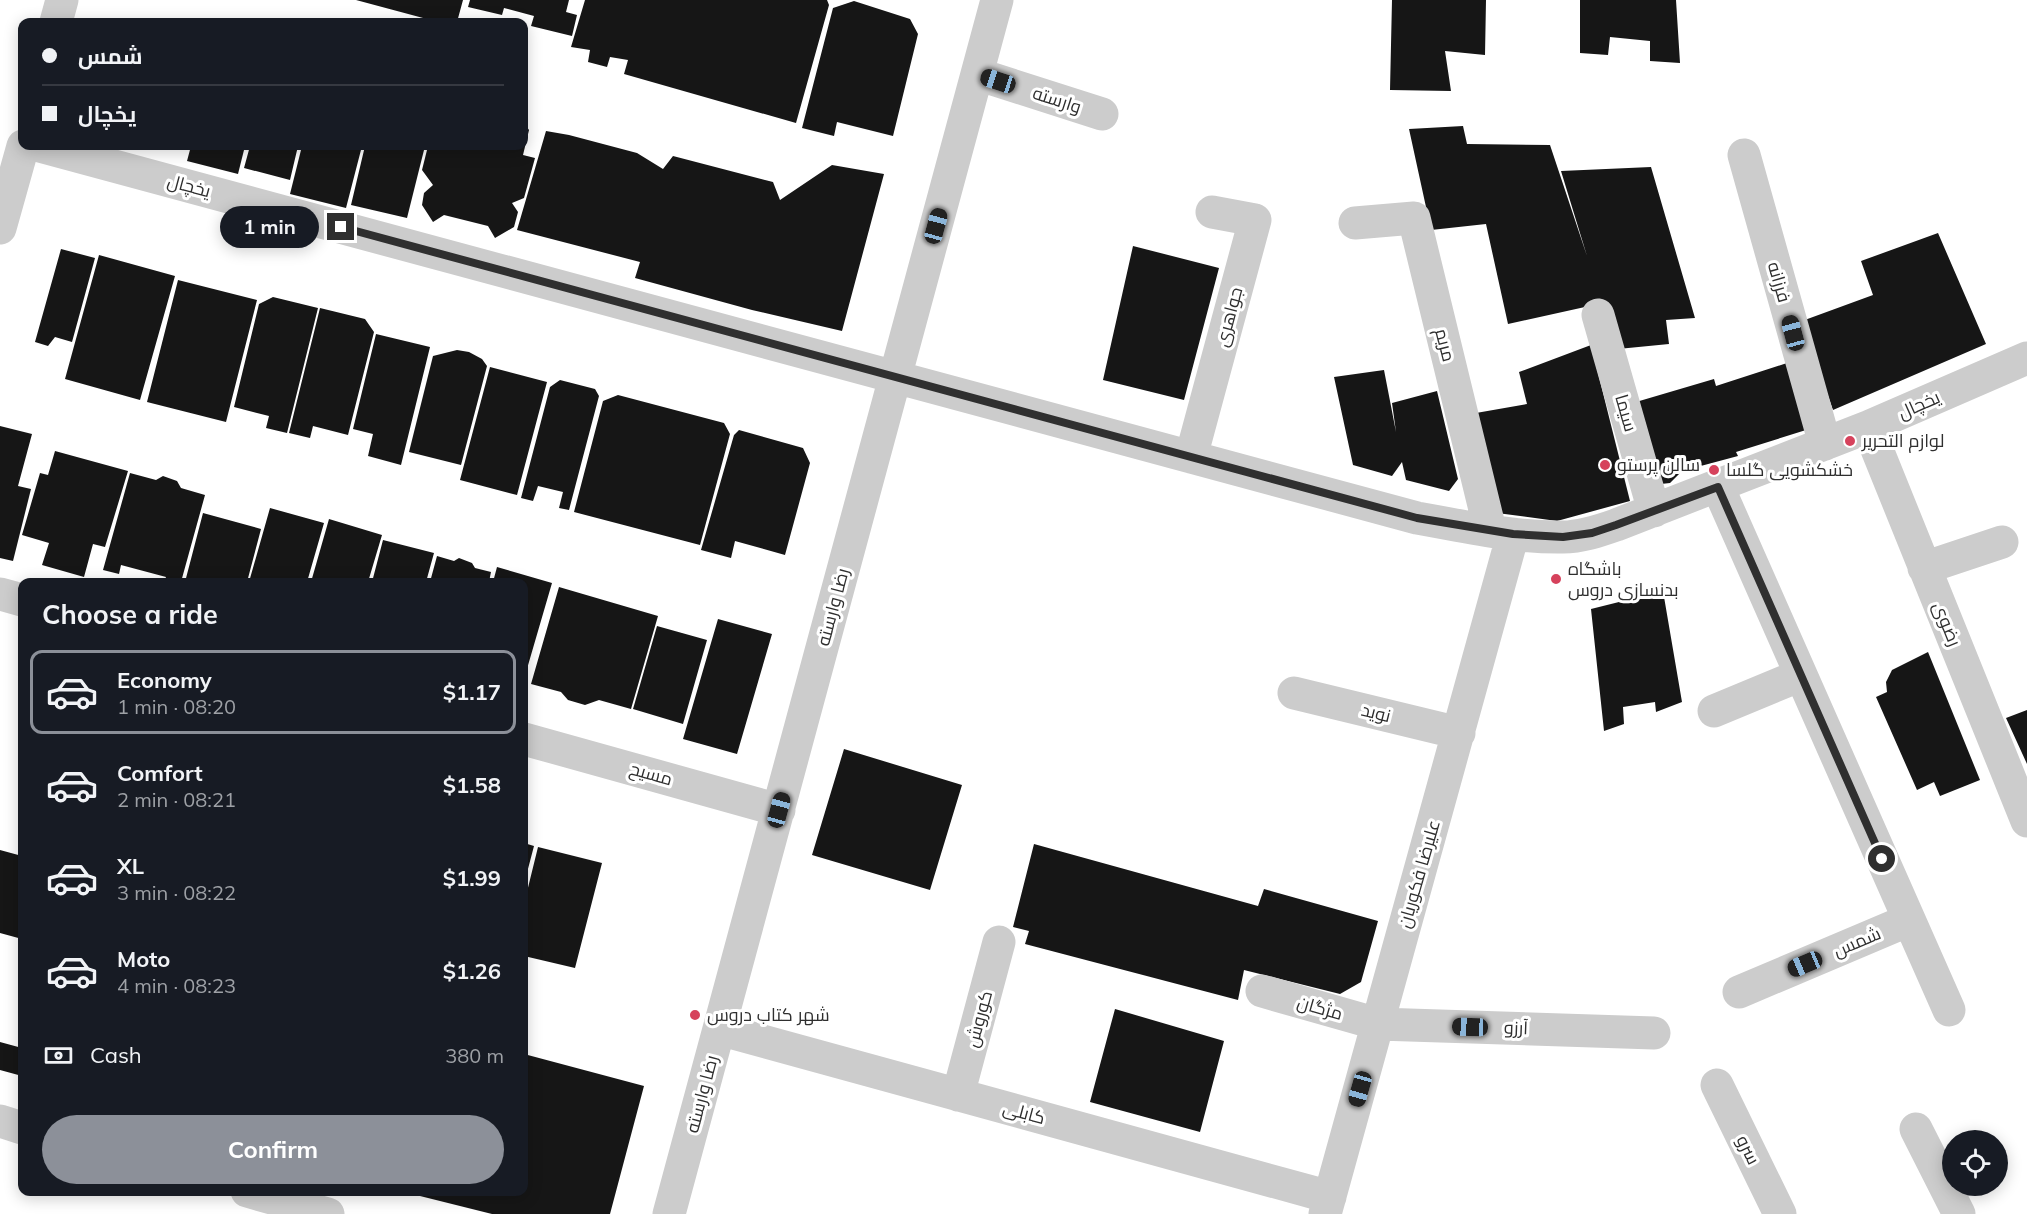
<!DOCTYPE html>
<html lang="en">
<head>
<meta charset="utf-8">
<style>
  :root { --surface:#171b24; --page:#242831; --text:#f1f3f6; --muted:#9ea1a6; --line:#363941; --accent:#8c9099 }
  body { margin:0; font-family:Mulish,Cairo,sans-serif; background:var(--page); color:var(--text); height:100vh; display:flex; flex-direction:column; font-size:22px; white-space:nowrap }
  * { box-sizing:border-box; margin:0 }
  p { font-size:20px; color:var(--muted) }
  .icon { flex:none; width:33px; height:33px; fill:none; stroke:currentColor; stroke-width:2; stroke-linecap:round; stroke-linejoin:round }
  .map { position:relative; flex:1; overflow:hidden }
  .drawer { position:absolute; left:18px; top:578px; width:510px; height:618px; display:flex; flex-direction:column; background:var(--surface); border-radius:12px; box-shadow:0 3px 15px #0003 }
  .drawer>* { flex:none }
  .hud { position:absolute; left:18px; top:18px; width:510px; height:132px; border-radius:12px; box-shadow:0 3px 15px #0003; display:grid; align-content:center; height:132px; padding:0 24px; background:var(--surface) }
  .buttons { position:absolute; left:1942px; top:1130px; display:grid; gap:12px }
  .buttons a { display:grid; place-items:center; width:66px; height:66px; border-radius:50%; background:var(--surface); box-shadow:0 3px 15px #0003; font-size:30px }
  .end { position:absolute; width:27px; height:27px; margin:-14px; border:8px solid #2f2f2f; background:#fff; box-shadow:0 0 0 3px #fff }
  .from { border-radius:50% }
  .bubble { position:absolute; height:42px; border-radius:21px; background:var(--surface); box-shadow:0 3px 15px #0003; font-size:20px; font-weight:700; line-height:42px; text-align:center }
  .car { position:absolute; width:18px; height:36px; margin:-18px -9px; border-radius:8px; box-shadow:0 0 4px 2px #0007; background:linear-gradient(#222 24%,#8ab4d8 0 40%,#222 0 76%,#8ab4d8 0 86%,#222 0) }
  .hud b { display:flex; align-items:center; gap:21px; height:57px; font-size:22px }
  .hud b+b { border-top:2px solid var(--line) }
  .hud i { width:15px; height:15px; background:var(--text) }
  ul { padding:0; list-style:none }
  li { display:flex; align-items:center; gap:18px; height:84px; margin:0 12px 9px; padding:0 12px; border:3px solid transparent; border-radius:12px }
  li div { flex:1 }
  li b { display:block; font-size:22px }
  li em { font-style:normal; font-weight:700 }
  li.on { border-color:var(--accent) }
  li>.icon { width:54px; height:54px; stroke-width:1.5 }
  h2 { padding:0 24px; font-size:27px; line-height:72px }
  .pay { display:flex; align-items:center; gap:15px; height:66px; padding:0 24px; font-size:22px }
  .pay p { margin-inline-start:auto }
  .action { display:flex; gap:12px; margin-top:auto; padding:12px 24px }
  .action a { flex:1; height:69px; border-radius:36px; background:var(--accent); color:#fff; font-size:24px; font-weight:700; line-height:69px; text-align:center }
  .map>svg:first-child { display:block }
  .building { fill:#161616 }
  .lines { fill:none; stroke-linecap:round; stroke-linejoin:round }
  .minor { stroke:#ccc; stroke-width:33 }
  .route { stroke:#2f2f2f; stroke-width:8 }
  .poi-dot { fill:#d6425c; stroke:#fff; stroke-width:2 }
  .labels { text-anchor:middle; stroke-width:6; stroke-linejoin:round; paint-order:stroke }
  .street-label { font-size:18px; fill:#2f2f2f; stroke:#fff }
  .poi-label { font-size:18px; fill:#2f2f2f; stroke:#fff; text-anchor:start }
</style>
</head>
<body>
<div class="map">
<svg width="2027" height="1214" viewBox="0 0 2027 1214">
  <rect width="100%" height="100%" fill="#fff"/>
  <!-- building -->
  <path class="building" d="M356 0H463L457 22H438Z
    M470 0H569L566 12 577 15 572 36 531 26 534 16 504 8 502 15 468 7Z
    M585 0H827L829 5 796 123 624 74 628 60 610 57 607 67 588 62 590 50 571 47Z
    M1392 0H1486L1485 55 1445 51 1451 91 1390 90Z
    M1580 0H1676L1680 63 1650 61V41L1610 37 1608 55 1580 53Z
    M854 1 910 19 918 34 893 136 837 122 834 136 802 128 833 8Z
    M524 123 529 130 523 155 535 158 524 198 512 203 518 212 514 227 495 238 488 226 444 215 433 222 422 205 424 193 433 185 422 170 428 146H524Z
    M1463 126 1467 144 1550 145 1587 256 1561 171 1651 167 1695 318 1666 320 1669 344 1618 349 1603 303 1508 324 1486 224 1431 230 1409 129Z
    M546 131 569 135 637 153 663 169 673 156 773 182 780 200 832 165 884 174 842 331 752 310 635 278 640 262 517 230Z
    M191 146H245L238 174 187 161Z
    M250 146H298L290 180 244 168Z
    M302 146H362L346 208 290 194Z
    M365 146H425L407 218 351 205Z
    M1938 233 1986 344 1833 410 1802 321 1873 295 1861 261Z
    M1133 246 1219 268 1184 400 1103 380Z
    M61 249 95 258 72 342 55 337 48 346 35 342Z
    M99 255 175 276 140 400 65 379Z
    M178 280 257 300 226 422 147 402Z
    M273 297 318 308 287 433 266 428 269 416 234 407 259 304Z
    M320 308 365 319 374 332 348 435 313 426 310 438 289 433Z
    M376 334 430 347 401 465 368 456 373 434 353 429Z
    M1591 345 1630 501 1557 521 1497 513 1476 413 1527 404 1519 372Z
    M457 350 469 352 482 359 487 366 461 465 409 452 433 356Z
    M1787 363 1806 430 1736 452 1738 456 1682 471 1670 483 1661 484 1636 402 1714 379 1716 386Z
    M490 367 547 382 517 495 460 480Z
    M1384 370 1396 432 1392 403 1437 391 1458 479 1449 491 1406 480 1402 462 1392 476 1353 465 1334 377Z
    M560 380 595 389 599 396 569 510 559 508 563 492 538 486 533 501 521 498 550 387Z
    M618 395 724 423 730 434 700 545 574 512 603 401Z
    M0 426 32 434 18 486 31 489 13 561 0 558Z
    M739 430 803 448 810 463 785 555 735 541 731 558 701 550 734 435Z
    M55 451 128 471 105 547 93 544 84 577 42 565 49 543 22 535 40 473 48 475Z
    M130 473 156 480 163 476 177 481 181 488 205 495 181 582H164L166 577 121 565 119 574 103 570Z
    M270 508 324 523 307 582H249Z
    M203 513 261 529 247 582H185Z
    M329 519 382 535 368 582H311Z
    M383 540 434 553 426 582H372Z
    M437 556 454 561 459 558 472 563 475 568 491 572 489 582H430Z
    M497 567 552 583 524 679V582H493Z
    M559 587 658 616 631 709 599 700 585 705 568 700 561 692 531 684Z
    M1663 591 1682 702 1656 712 1655 702 1623 707 1624 724 1604 731 1591 609Z
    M718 619 772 634 737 754 683 739Z
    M657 626 707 640 683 724 633 709Z
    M1928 652 1980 780 1940 796 1934 782 1917 790 1876 697 1887 692 1886 682 1892 670Z
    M2027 710V764L2006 718Z
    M844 749 962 785 930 890 812 855Z
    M524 843 534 846 524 884Z
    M1034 844 1258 906 1264 889 1378 921 1361 982 1340 994 1244 970 1238 1000 1025 944 1029 931 1013 927Z
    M538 847 602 863 575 968 524 956V904Z
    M0 850 22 856V939L0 933Z
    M1115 1009 1224 1041 1200 1132 1090 1102Z
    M0 1042 22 1048V1076L0 1070Z
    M524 1054 644 1086 610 1214H492L404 1192 524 1191Z"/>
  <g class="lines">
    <!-- minor -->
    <path class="minor" d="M56 22 62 0
      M977 74 1102 114
      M40 146 1417 518C1464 526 1514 538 1563 537 1581 537 1599 531 1616 525L1868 427 2027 358
      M1744 155 1825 444
      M1355 223 1414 218 1490 530
      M0 228 23 146
      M1598 315 1654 511
      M1868 427 2027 821
      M1191 457 1255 220 1212 212
      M1718 487 1949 1010
      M1924 568 2002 542
      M0 594 22 600
      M1294 693 1459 733
      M1714 711 1801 675
      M524 739 779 810
      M1262 991 1378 1024 1654 1033
      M1739 992 1909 920
      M719 1029 1330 1197
      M1717 1085 1780 1214
      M958 1095 999 942
      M0 1121 22 1128
      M1916 1129 1959 1214
      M247 1191 328 1214
      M669 1214 997 0
      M1325 1214 1513 534"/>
  </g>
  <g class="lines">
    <!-- route -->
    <path class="route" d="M341 227 1417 518 1513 534 1563 537 1592 533 1616 525 1718 487 1882 859"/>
  </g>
  <!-- markers -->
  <g class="poi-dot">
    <circle cx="1850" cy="441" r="6"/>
    <circle cx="1605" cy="465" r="6"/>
    <circle cx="1714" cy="470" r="6"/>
    <circle cx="1556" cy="579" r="6"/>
    <circle cx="695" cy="1015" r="6"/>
  </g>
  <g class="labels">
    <!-- street labels -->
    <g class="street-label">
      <text transform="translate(1057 100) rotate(18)" y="6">وارسته</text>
      <text transform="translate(189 186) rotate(15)" y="6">یخچال</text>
      <text transform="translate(1779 282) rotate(74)" y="6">فرزانه</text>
      <text transform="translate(1229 317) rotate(-75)" y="6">جواهری</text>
      <text transform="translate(1445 345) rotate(76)" y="6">مریم</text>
      <text transform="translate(1919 405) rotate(-24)" y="6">یخچال</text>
      <text transform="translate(1626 413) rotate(74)" y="6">سیما</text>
      <text transform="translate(833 607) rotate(-75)" y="6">رضا وارسته</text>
      <text transform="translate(1947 624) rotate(68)" y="6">رضوی</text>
      <text transform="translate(1376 713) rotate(14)" y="6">نوید</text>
      <text transform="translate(651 774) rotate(16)" y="6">مسیح</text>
      <text transform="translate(1419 874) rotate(-74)" y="6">علیرضا فکوریان</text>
      <text transform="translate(1857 942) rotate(-23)" y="6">شمس</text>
      <text transform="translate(1320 1008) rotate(16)" y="6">مژگان</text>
      <text transform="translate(979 1019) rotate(-75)" y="6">کوروش</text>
      <text transform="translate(1516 1028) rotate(2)" y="6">آرزو</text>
      <text transform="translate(702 1094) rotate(-75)" y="6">رضا وارسته</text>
      <text transform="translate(1024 1113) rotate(15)" y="6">کابلی</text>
      <text transform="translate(1748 1150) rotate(64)" y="6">سرو</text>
    </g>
    <!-- poi labels -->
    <g class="poi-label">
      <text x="1862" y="447">لوازم التحریر</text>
      <text x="1617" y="471">سالن پرستو</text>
      <text x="1726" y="476">خشکشویی گلسا</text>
      <text x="1568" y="575">باشگاه<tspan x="1568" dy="21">بدنسازی دروس</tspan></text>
      <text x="707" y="1021">شهر کتاب دروس</text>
    </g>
  </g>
</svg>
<div class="buttons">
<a><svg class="icon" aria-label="locate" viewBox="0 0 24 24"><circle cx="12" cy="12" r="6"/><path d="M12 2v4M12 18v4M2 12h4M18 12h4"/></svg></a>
</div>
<i class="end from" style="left:1882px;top:859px"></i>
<i class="end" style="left:341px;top:227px"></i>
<div class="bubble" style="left:220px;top:206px;width:99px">1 min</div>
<i class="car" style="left:998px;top:81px;rotate:288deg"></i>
<i class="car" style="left:936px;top:226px;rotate:15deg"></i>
<i class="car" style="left:1793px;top:333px;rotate:345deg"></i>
<i class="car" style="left:779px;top:810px;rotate:15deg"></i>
<i class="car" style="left:1805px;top:964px;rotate:247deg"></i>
<i class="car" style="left:1470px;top:1027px;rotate:272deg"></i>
<i class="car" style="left:1360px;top:1089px;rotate:196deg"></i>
<div class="hud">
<b><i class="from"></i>شمس</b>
<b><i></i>یخچال</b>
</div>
<section class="drawer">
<h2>Choose a ride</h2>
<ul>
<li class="on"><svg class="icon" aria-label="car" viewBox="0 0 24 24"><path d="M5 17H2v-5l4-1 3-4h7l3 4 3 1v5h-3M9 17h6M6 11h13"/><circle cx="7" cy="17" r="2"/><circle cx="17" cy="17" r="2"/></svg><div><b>Economy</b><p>1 min · 08:20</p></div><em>$1.17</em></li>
<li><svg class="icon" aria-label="car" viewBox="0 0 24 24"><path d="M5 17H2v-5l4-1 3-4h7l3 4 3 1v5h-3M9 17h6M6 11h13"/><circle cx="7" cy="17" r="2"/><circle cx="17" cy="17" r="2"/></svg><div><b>Comfort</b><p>2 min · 08:21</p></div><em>$1.58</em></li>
<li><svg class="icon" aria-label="car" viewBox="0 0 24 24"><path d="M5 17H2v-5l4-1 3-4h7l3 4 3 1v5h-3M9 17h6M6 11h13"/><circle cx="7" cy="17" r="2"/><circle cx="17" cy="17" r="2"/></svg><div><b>XL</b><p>3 min · 08:22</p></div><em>$1.99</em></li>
<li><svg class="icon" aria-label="car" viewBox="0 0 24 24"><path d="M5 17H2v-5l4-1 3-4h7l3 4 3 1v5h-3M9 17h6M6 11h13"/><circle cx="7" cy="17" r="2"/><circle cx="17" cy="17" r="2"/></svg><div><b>Moto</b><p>4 min · 08:23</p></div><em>$1.26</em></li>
</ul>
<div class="pay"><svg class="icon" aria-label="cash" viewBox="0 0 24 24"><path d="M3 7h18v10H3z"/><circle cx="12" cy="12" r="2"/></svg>Cash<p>380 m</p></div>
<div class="action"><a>Confirm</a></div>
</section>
</div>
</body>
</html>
